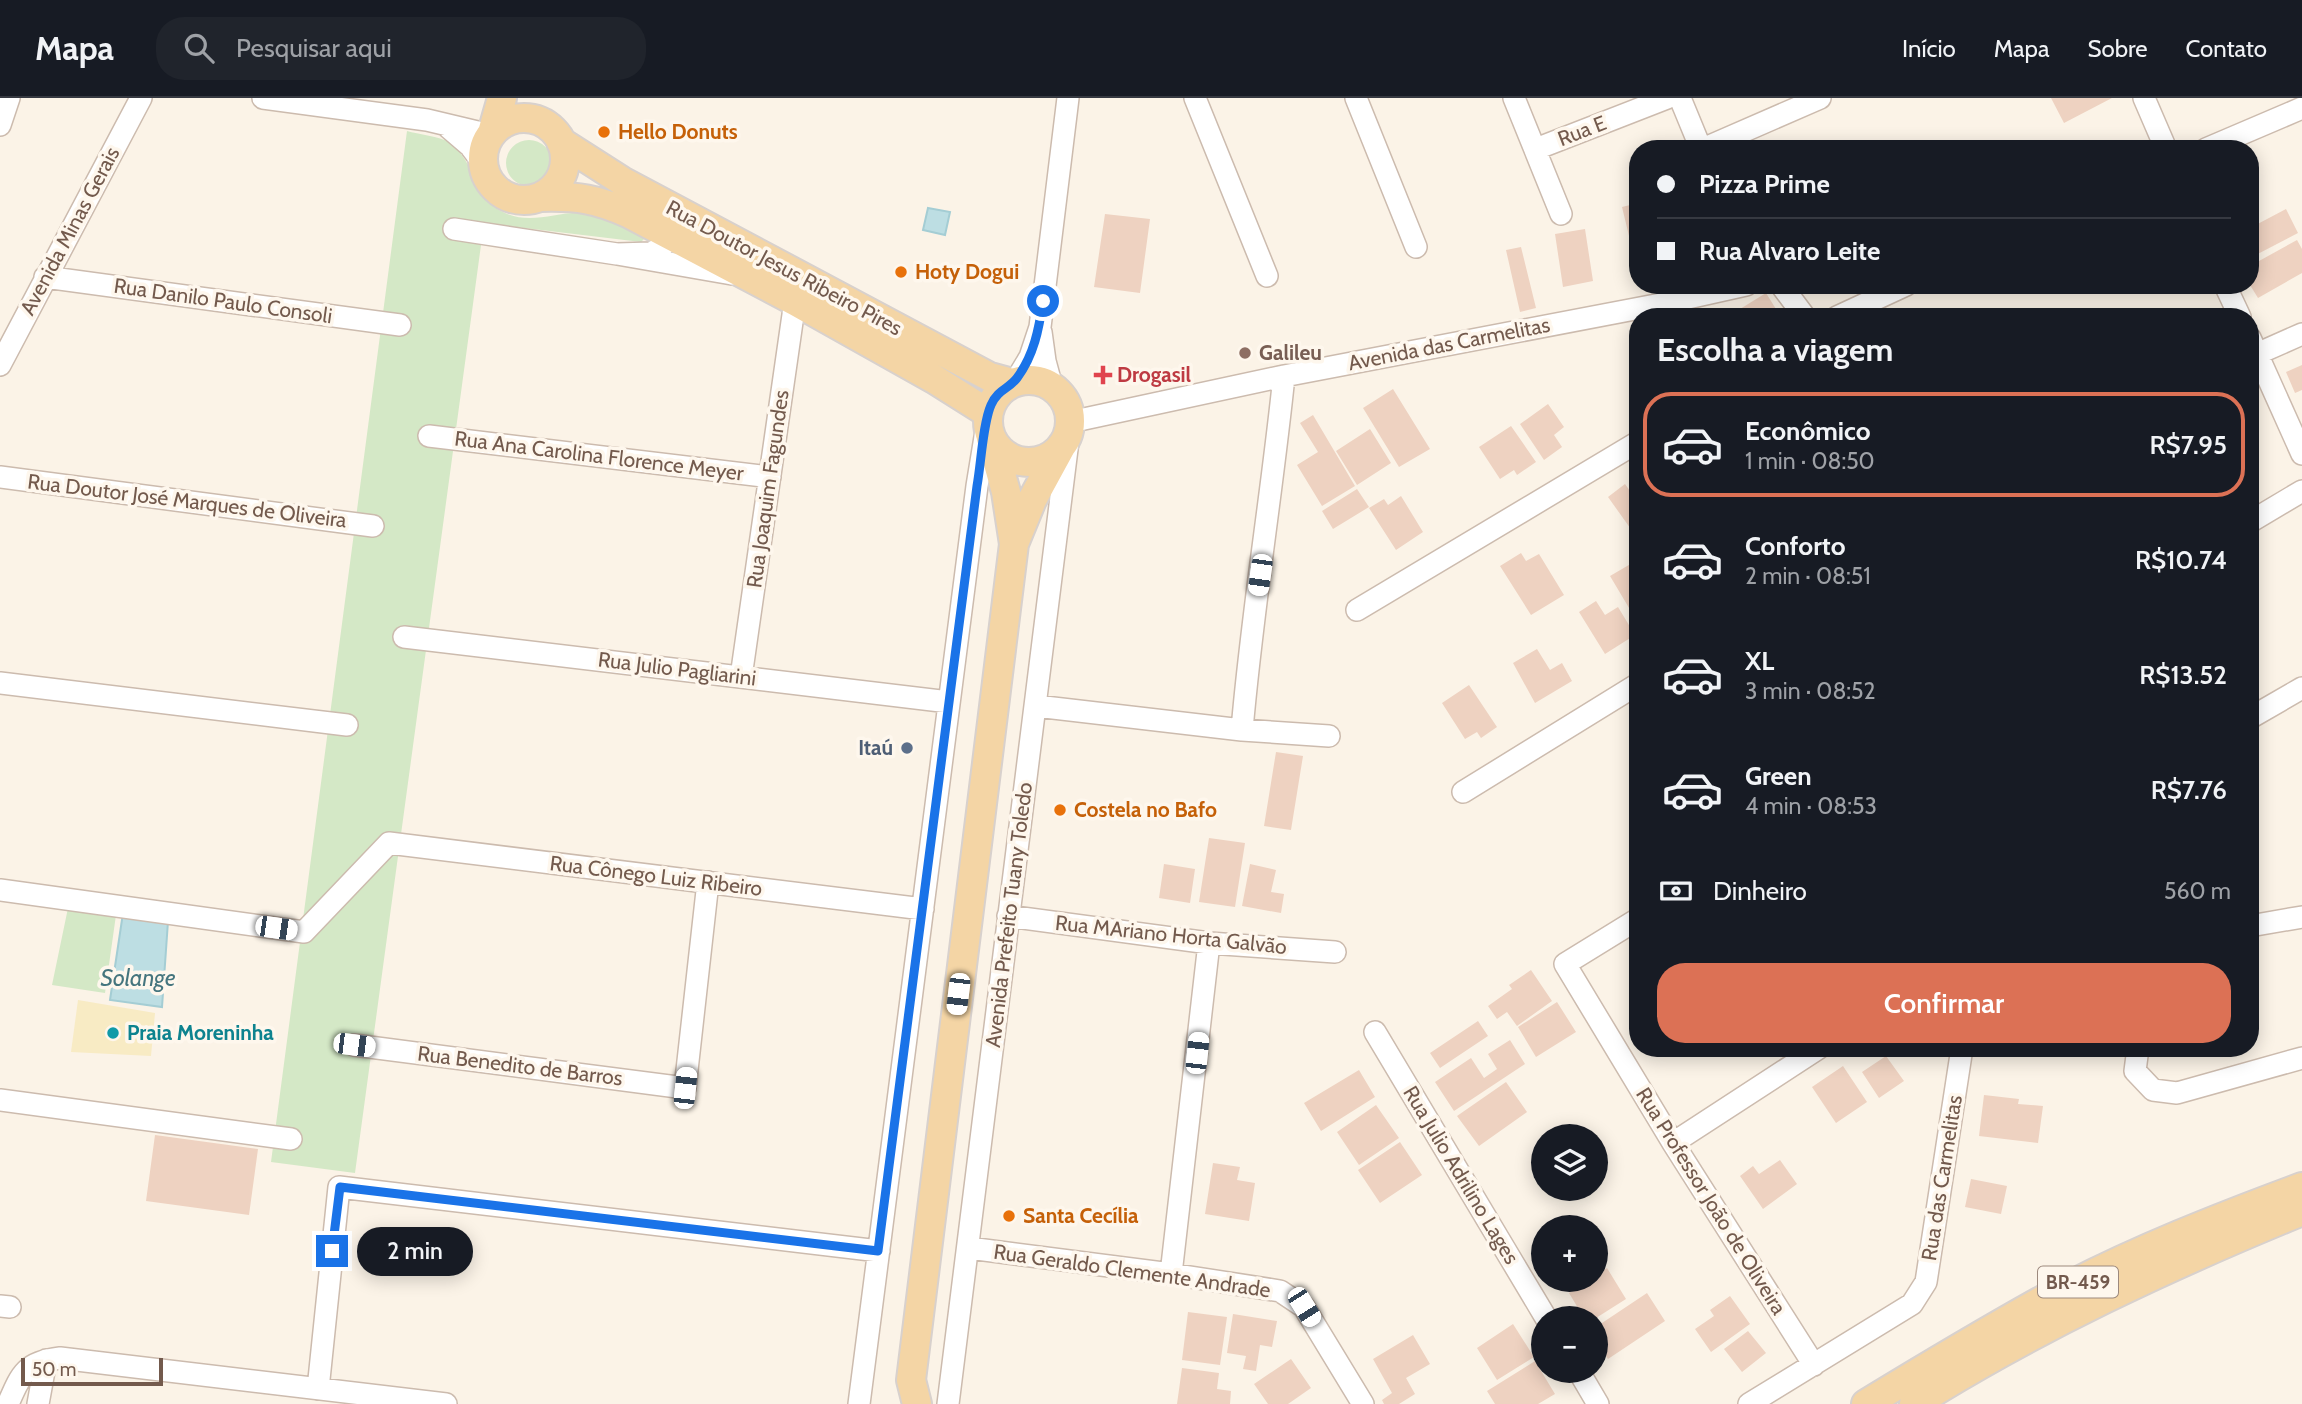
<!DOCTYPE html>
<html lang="pt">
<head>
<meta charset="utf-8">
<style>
  :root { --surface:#171b24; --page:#20242c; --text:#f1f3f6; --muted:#9ea1a6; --line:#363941; --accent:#dc7155 }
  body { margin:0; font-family:Cabin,sans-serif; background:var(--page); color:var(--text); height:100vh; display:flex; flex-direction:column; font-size:26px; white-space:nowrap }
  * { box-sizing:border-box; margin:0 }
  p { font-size:23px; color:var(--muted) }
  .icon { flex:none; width:38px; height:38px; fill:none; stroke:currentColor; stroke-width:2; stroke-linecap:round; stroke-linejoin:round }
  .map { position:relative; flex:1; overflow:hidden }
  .sheet { position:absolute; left:1629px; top:210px; width:630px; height:749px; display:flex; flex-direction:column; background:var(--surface); border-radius:28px; box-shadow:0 4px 18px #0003 }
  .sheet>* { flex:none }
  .top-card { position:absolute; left:1629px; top:42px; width:630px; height:154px; border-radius:28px; box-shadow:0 4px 18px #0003; display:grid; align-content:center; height:154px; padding:0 28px; background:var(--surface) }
  .tools { position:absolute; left:1531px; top:1026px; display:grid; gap:14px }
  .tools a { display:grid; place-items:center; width:77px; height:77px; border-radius:50%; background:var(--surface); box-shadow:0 4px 18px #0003; font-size:35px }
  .scale { position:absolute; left:21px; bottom:18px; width:142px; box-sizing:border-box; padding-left:7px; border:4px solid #735a4d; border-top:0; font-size:19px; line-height:24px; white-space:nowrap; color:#735a4d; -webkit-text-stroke:5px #fef7ed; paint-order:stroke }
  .end { position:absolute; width:32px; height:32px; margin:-16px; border:9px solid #1a73e8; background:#fff; box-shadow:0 0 0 4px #fff }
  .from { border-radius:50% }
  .bubble { position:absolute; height:49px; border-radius:24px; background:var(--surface); box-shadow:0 4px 18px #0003; font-size:23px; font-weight:600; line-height:49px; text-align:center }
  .car { position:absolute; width:21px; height:42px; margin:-21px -10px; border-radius:9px; box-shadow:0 0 5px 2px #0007; background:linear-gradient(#fff 24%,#345 0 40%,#fff 0 76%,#345 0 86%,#fff 0) }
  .top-card b { display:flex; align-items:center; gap:24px; height:66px; font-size:26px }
  .top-card b+b { border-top:2px solid var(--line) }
  .top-card i { width:18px; height:18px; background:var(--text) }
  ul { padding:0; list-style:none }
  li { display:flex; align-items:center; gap:21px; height:105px; margin:0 14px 10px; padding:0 14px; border:4px solid transparent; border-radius:28px }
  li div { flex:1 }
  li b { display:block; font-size:26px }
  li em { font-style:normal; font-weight:600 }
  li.active { border-color:var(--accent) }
  li>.icon { width:63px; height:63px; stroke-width:1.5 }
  h2 { padding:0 28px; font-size:32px; line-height:84px }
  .pay { display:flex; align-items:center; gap:18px; height:77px; padding:0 28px; font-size:26px }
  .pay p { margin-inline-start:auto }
  .action { display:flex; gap:14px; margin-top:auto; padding:14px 28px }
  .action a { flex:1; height:80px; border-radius:28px; background:var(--accent); color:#fff; font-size:28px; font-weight:600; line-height:80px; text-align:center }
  header { display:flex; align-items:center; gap:42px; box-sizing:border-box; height:98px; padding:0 35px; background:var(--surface); border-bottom:2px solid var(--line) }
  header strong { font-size:33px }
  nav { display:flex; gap:38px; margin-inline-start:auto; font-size:24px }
  .search { width:490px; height:63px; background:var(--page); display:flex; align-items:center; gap:18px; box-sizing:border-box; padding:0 24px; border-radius:28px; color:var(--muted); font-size:26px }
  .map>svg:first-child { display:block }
  .green { fill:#d4e8c6 }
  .sand { fill:#f8ebc4 }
  .water { fill:#bddee3; stroke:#a4cdd4; stroke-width:2 }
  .building { fill:#eed2c1 }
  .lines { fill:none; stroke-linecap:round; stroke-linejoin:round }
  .minor-casing { stroke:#ccbbae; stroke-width:24 }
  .major-casing { stroke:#d8d1cd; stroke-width:32 }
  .minor { stroke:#fff; stroke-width:21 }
  .major { stroke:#f4d5a5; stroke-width:28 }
  .route { stroke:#1a73e8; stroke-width:9 }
  .food-dot { fill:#e8710a; stroke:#fef7ed; stroke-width:2.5 }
  .education-dot { fill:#8d6e63; stroke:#fef7ed; stroke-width:2.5 }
  .health-dot { fill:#e0444e; stroke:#fef7ed; stroke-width:2.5 }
  .service-dot { fill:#5c6f8a; stroke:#fef7ed; stroke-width:2.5 }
  .culture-dot { fill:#0f9aa8; stroke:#fef7ed; stroke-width:2.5 }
  .labels { text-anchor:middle; stroke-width:7; stroke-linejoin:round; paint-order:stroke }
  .shield { fill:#fef7ed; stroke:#9d897d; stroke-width:2 }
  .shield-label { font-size:19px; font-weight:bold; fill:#735a4d }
  .street-label { font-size:21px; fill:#735a4d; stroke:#fef7ed }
  .food-label { font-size:21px; font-weight:bold; fill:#c56008; stroke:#fef7ed; text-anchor:start }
  .education-label { font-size:21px; font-weight:bold; fill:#785e54; stroke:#fef7ed; text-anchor:start }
  .health-label { font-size:21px; font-weight:bold; fill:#be3a42; stroke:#fef7ed; text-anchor:start }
  .service-label { font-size:21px; font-weight:bold; fill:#4e5e75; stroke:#fef7ed; text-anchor:end }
  .culture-label { font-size:21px; font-weight:bold; fill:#0d838f; stroke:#fef7ed; text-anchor:start }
  .water-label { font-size:23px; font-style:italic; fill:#45757e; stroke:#fef7ed }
</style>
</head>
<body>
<header>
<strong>Mapa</strong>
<div class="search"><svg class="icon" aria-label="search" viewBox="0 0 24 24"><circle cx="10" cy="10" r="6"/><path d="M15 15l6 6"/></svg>Pesquisar aqui</div>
<nav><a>Início</a><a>Mapa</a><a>Sobre</a><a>Contato</a></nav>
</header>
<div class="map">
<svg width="2302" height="1306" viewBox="0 0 2302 1306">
  <rect width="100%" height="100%" fill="#fbf3e7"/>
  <!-- green -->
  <path class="green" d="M407 33C418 36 440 39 449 44 469 56 480 100 496 110 528 131 554 112 586 115 608 117 626 130 646 139L641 144 484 125 355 1075 271 1064Z
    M506 65a23 23 0 1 1 46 0a23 23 0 1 1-46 0Z
    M68 810 116 817 105 895 52 887Z"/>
  <!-- sand -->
  <path class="sand" d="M78 902 155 915 151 958 71 954Z"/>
  <!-- water -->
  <path class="water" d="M928 110 950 114 945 137 923 132Z
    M123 815 168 823 162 909 110 902Z"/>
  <!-- building -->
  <path class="building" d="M2051 0H2112L2064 25Z
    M1638 105V170L1637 171 1622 109Z
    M2286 111 2298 135 2250 160V130Z
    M1105 116 1150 121 1140 195 1094 189Z
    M1585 131 1593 183 1563 189 1555 136Z
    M2297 142 2302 151V175L2258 200 2250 187V168Z
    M1521 149 1536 210 1520 214 1506 152Z
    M1766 195 1781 219H1727Z
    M2302 267V292L2295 295 2286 274Z
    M1393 291 1430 351 1399 369 1363 310Z
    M1548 306 1564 329 1554 337 1562 349 1544 362 1520 326Z
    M1313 317 1355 388 1322 408 1297 367 1318 354 1300 325Z
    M1511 328 1536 364 1517 377 1514 372 1500 381 1479 349Z
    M1370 331 1391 365 1357 387 1336 353Z
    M1625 386 1630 393 1638 387V441L1608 399Z
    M1357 391 1369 409 1333 431 1322 413Z
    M1401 398 1423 434 1396 452 1369 410 1384 401 1388 407Z
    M1521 455 1526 463 1539 456 1564 497 1531 517 1500 468Z
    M1634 464 1638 470V525L1610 478Z
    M1596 503 1605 517 1618 509 1635 537 1605 556 1579 514Z
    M1537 551 1550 572 1562 565 1572 583 1535 605 1513 565Z
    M1469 587 1497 629 1481 640 1477 634 1465 641 1442 605Z
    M1276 654 1303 658 1291 732 1264 728Z
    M1209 740 1245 745 1235 809 1199 804Z
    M1164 766 1195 771 1190 805 1159 800Z
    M1250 766 1276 772 1271 794 1284 796 1281 815 1242 808Z
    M1531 872 1552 903 1517 928 1507 914 1497 921 1488 908 1512 891 1509 887Z
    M1557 904 1576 934 1536 959 1518 929Z
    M1478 923 1488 938 1440 970 1430 955Z
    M1510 942 1525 966 1454 1013 1435 984 1471 960 1484 980 1497 971 1488 956Z
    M1886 958 1904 983 1879 1000 1862 974Z
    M1843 968 1867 1004 1836 1025 1812 989Z
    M1359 972 1375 999 1321 1033 1304 1005Z
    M1506 984 1527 1014 1479 1048 1457 1018Z
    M1984 997 2019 1001 2018 1006 2043 1008 2038 1045 1979 1038Z
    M1376 1007 1399 1040 1359 1067 1337 1034Z
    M155 1037 258 1051 249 1117 146 1103Z
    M1400 1044 1422 1077 1380 1105 1358 1072Z
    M1780 1062 1797 1086 1763 1111 1740 1078 1753 1068 1759 1076Z
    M1213 1065 1240 1069 1237 1082 1255 1085 1249 1123 1205 1116Z
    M1971 1081 2007 1088 2001 1116 1965 1109Z
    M1607 1170 1626 1201 1596 1220H1584L1569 1195 1590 1181H1596V1177Z
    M1647 1195 1665 1223 1608 1261 1596 1244V1229Z
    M1730 1198 1750 1226 1711 1254 1695 1231 1714 1218 1710 1212Z
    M1188 1214 1227 1219 1220 1267 1182 1262Z
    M1233 1216 1277 1223 1272 1249 1260 1247 1256 1273 1243 1271 1246 1258 1227 1255Z
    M1513 1226 1534 1259 1497 1282 1477 1250Z
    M1748 1233 1766 1255 1742 1274 1724 1251Z
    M1413 1237 1430 1266 1406 1280 1415 1296 1399 1306H1384L1382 1302 1392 1295 1373 1261Z
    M1291 1261 1311 1290 1288 1306H1268L1254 1286Z
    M1535 1263 1555 1296 1538 1306H1495L1487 1293Z
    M1182 1270 1219 1275 1217 1291 1231 1293 1230 1306H1177Z"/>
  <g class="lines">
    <!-- minor casing -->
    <g class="minor-casing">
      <path id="minor" d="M263 0 427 22 490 37
        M1195 0 1267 178
        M1356 0 1416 149
        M1514 0 1561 116
        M1680 0 1701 51
        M2144 0 2166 51
        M0 27 9 0
        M449 30 470 48 483 65
        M1536 51 1667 0
        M1703 51 1820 0
        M2206 51 2302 10
        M454 131 617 156
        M662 133V149L651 155 617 156 732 176
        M45 179 400 227
        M1781 187 1805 219
        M2225 187 2240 219
        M1837 219 1906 187
        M1041 234 1045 263 1052 289
        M2250 240 2302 356
        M2250 259 2302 236
        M0 267 141 0
        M1015 284 1030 259 1040 229 1068 0
        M1070 324 1284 278 1661 206 1746 187
        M429 338 770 379
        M0 379 373 428
        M2250 424 2302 393
        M1357 512 1638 344
        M404 539 949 604
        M741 579 795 203
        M0 585 347 627
        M1036 608 1242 632 1329 638
        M2250 620 2302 590
        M1242 632C1252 514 1272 396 1284 278
        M1463 694 1638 586
        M0 792 304 834 389 745 923 811
        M1008 818 1209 845 1335 854
        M1638 821 1565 866 1673 1045 1814 1267
        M2250 828 2302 819
        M1375 934 1546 1220
        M354 947 685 990 708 784
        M2138 950 2135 973 2153 992 2177 995 2302 960
        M0 1002 291 1041
        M1673 1045 1819 950
        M969 1150 1171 1176 1280 1193 1304 1209 1363 1306
        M1171 1176 1209 845
        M0 1208 10 1209
        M1578 1272 1598 1306
        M318 1291 339 1089 879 1153
        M8 1306C21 1276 25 1264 60 1260L446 1306
        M38 1306 46 1262
        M859 1306 977 388 986 333
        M948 1306 1070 327
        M1749 1306 1912 1206 1926 1184 1962 950"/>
    </g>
    <!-- major casing -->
    <g class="major-casing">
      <path id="major" d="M483 61a41 41 0 1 1 82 0a41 41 0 1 1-82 0Z
        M492 35 502 0
        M561 44 622 83 990 279 1012 285
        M541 99C578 98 597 101 630 116L795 203 934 281 988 315
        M988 323a41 41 0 1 1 82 0a41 41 0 1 1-82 0Z
        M991 340 1006 394 1014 446
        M917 1306 911 1282 1014 446 1032 402 1062 347
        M1866 1306C1930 1267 1995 1228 2061 1192 2137 1152 2221 1119 2302 1089
        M1914 1306C2037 1229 2168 1168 2302 1113"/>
    </g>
    <!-- minor -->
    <use href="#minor" class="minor"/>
    <!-- major -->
    <use href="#major" class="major"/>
  </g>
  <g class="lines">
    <!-- route -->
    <path class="route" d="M332 1153 340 1089 878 1153 977 388C981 366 983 325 991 307 998 291 1009 291 1017 280 1034 257 1039 231 1043 203"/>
  </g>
  <!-- markers -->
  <g class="food-dot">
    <circle cx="604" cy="34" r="7"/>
    <circle cx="901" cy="174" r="7"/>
    <circle cx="1060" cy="712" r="7"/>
    <circle cx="1009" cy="1118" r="7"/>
  </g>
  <circle class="education-dot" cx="1245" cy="255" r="7"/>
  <path class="health-dot" d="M1099.5 266.5h7v7h7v7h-7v7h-7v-7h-7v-7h7z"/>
  <circle class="service-dot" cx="907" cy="650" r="7"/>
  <circle class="culture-dot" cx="113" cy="935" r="7"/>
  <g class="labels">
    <!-- shield labels -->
    <rect class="shield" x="2038" y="1168.5" width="80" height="31" rx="5"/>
    <g class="shield-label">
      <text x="2078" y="1191">BR-459</text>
    </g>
    <!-- street labels -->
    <g class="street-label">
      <text transform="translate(1582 33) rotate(-21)" y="7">Rua E</text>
      <text transform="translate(70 133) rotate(-62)" y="7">Avenida Minas Gerais</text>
      <text transform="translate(784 170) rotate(28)" y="7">Rua Doutor Jesus Ribeiro Pires</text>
      <text transform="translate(223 203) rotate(8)" y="7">Rua Danilo Paulo Consoli</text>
      <text transform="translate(1449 246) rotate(-11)" y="7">Avenida das Carmelitas</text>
      <text transform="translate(599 358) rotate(7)" y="7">Rua Ana Carolina Florence Meyer</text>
      <text transform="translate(768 391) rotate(-82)" y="7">Rua Joaquim Fagundes</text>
      <text transform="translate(187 403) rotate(7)" y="7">Rua Doutor José Marques de Oliveira</text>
      <text transform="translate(677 571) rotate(7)" y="7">Rua Julio Pagliarini</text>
      <text transform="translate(656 778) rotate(7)" y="7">Rua Cônego Luiz Ribeiro</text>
      <text transform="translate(1009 817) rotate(-83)" y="7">Avenida Prefeito Tuany Toledo</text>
      <text transform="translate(1171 837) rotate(6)" y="7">Rua MAriano Horta Galvão</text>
      <text transform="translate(520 968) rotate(7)" y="7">Rua Benedito de Barros</text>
      <text transform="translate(1461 1077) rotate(59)" y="7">Rua Julio Adrilino Lages</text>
      <text transform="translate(1942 1080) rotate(-81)" y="7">Rua das Carmelitas</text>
      <text transform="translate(1711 1103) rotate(58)" y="7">Rua Professor João de Oliveira</text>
      <text transform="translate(1132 1173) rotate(8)" y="7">Rua Geraldo Clemente Andrade</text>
    </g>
    <!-- food labels -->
    <g class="food-label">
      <text x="618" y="41">Hello Donuts</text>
      <text x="915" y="181">Hoty Dogui</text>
      <text x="1074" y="719">Costela no Bafo</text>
      <text x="1023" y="1125">Santa Cecília</text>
    </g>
    <!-- education labels -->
    <g class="education-label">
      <text x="1259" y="262">Galileu</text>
    </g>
    <!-- health labels -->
    <g class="health-label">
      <text x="1117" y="284">Drogasil</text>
    </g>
    <!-- service labels -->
    <g class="service-label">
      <text x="893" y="657">Itaú</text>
    </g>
    <!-- culture labels -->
    <g class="culture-label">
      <text x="127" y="942">Praia Moreninha</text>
    </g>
    <!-- water labels -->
    <g class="water-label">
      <text x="138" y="888">Solange</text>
    </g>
  </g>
</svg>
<div class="tools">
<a><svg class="icon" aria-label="layers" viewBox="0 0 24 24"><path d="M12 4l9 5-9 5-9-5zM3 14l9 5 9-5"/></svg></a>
<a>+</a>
<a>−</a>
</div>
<div class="scale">50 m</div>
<i class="end from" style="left:1043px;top:203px"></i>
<i class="end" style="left:332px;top:1153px"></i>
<div class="bubble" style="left:357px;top:1129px;width:116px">2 min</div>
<i class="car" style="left:1260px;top:477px;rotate:188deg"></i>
<i class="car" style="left:276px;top:830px;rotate:98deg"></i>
<i class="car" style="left:958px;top:896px;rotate:187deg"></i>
<i class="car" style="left:354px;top:947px;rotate:97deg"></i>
<i class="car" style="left:1197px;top:955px;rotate:6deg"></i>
<i class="car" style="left:685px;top:990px;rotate:6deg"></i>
<i class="car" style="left:1304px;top:1209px;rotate:148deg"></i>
<div class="top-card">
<b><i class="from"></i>Pizza Prime</b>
<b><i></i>Rua Alvaro Leite</b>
</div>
<section class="sheet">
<h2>Escolha a viagem</h2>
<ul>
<li class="active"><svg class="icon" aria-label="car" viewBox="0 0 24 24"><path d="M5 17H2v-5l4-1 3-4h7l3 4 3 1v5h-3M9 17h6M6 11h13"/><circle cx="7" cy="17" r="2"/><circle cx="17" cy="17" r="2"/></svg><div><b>Econômico</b><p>1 min · 08:50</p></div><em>R$7.95</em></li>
<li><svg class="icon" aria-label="car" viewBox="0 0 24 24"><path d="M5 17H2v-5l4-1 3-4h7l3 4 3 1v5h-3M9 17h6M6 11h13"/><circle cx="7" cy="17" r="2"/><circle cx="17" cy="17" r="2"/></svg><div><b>Conforto</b><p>2 min · 08:51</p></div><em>R$10.74</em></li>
<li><svg class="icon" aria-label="car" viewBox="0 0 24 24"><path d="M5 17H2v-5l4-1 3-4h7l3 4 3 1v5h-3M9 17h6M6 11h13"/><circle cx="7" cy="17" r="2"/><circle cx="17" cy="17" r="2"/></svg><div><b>XL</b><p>3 min · 08:52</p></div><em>R$13.52</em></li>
<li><svg class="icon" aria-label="car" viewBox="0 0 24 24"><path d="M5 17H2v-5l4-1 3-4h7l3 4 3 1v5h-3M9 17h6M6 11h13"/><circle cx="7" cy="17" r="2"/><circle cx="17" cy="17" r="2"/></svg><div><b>Green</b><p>4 min · 08:53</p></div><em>R$7.76</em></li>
</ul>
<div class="pay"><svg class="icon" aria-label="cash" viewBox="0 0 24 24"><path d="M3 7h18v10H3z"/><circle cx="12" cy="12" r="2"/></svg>Dinheiro<p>560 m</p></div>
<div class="action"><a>Confirmar</a></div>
</section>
</div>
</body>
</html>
